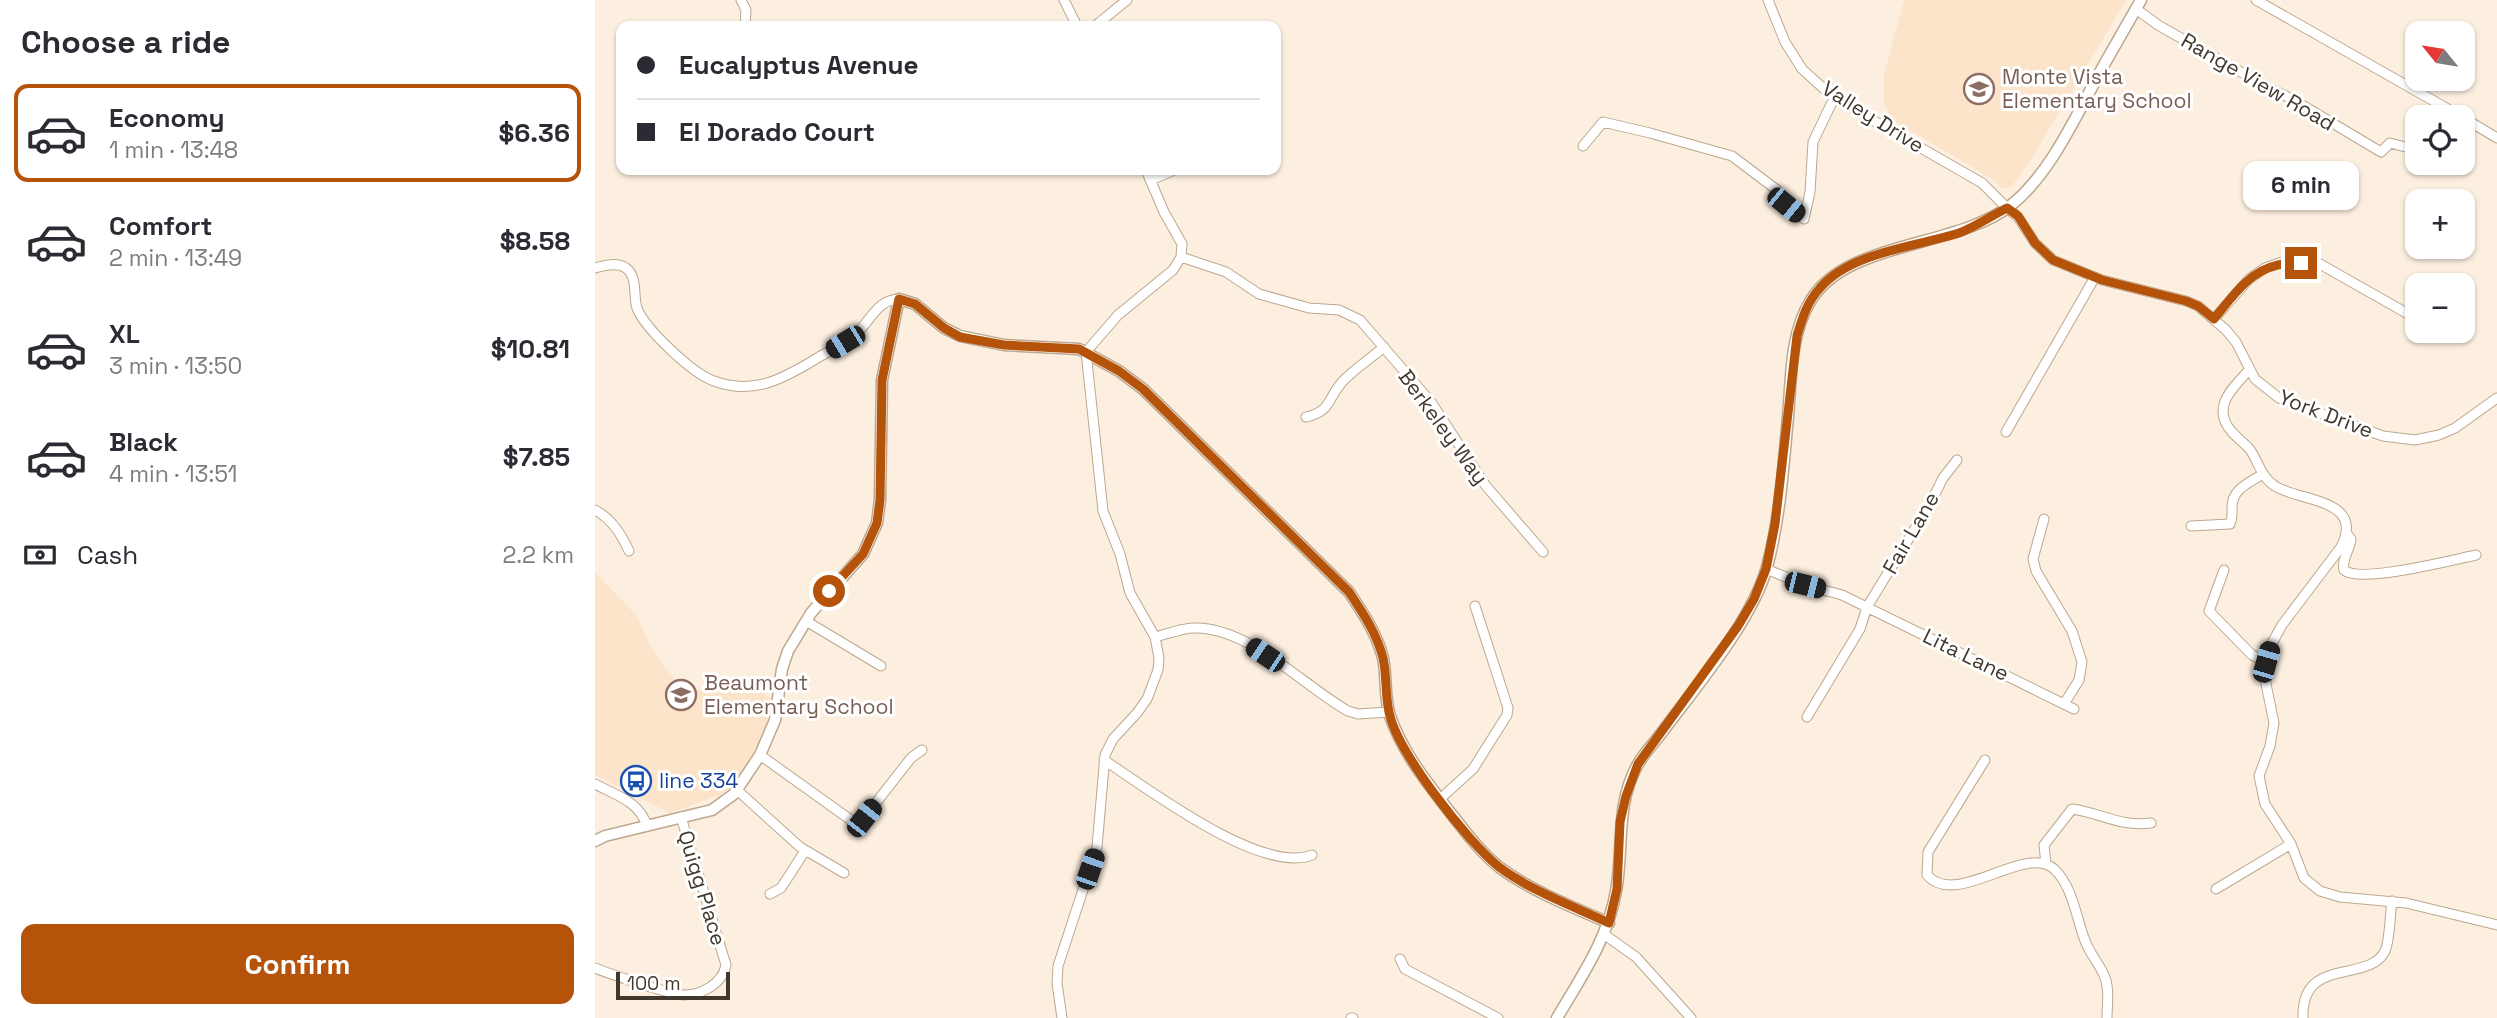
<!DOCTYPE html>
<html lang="en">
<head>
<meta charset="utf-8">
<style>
  :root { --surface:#fff; --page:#f7f7f7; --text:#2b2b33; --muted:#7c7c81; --line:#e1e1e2; --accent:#b45309 }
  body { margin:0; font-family:"Space Grotesk",sans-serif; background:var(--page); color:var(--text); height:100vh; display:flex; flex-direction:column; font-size:26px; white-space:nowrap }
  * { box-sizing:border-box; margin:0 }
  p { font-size:23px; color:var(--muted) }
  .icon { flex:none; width:38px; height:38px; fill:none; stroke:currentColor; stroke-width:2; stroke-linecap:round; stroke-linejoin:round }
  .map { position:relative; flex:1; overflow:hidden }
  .details { display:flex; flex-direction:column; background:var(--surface); width:595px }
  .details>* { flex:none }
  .hud { position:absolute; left:21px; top:21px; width:665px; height:154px; border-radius:14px; box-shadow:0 2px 5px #0004; display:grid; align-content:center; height:154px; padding:0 21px; background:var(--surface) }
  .needle { width:46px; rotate:300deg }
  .buttons { position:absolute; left:1810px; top:21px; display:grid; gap:14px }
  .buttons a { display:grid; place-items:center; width:70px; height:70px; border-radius:14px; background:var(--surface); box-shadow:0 2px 5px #0004; font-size:35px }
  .scale { position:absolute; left:21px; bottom:18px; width:114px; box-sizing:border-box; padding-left:7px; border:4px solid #41382d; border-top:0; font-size:19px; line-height:24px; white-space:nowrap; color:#41382d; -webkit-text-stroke:5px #fff; paint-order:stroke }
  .end { position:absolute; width:32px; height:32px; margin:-16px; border:9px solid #b45309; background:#fff; box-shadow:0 0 0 4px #fff }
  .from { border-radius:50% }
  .bubble { position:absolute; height:49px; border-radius:14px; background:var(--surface); box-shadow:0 2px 5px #0004; font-size:23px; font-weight:700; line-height:49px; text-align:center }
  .car { position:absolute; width:21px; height:42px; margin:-21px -10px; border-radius:9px; box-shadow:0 0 5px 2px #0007; background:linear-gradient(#222 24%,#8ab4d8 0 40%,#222 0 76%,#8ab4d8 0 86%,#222 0) }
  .hud b { display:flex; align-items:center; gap:24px; height:66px; font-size:26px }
  .hud b+b { border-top:2px solid var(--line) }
  .hud i { width:18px; height:18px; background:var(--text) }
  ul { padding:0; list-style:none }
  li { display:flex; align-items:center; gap:21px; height:98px; margin:0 14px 10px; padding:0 7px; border:4px solid transparent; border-radius:14px }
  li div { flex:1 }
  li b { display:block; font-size:26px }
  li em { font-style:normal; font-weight:700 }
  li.on { border-color:var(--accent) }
  li>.icon { width:63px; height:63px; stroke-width:1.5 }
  h2 { padding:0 21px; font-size:32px; line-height:84px }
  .pay { display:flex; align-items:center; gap:18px; height:77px; padding:0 21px; font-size:26px }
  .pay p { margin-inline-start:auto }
  .primary-button { display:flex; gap:14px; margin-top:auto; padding:14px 21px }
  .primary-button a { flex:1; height:80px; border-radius:14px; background:var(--accent); color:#fff; font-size:28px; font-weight:700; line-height:80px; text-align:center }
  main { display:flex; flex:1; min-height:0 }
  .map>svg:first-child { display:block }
  .built { fill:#fbe4ca }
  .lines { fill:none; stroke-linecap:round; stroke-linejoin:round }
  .minor-casing { stroke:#bda78e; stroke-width:11 }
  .major-casing { stroke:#bda78e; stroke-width:13 }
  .minor { stroke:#fff; stroke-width:9 }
  .major { stroke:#fff; stroke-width:10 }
  .route { stroke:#b45309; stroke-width:9 }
  .labels { text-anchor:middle; stroke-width:6; stroke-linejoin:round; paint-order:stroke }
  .education-label { font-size:21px; fill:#785e54; stroke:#fff; text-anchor:start }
  .street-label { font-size:21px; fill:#41382d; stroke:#fff }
  .transit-label { font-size:21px; fill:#164399; stroke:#fff; text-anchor:start }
</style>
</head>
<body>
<main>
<section class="details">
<h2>Choose a ride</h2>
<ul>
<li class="on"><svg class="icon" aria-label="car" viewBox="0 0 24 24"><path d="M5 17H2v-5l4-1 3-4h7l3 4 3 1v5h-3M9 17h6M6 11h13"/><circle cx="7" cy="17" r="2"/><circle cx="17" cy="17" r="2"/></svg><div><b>Economy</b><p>1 min · 13:48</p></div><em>$6.36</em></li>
<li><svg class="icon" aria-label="car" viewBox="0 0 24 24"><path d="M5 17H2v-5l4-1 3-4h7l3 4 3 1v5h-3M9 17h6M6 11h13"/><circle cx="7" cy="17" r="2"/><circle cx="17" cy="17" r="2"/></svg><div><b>Comfort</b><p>2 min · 13:49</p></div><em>$8.58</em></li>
<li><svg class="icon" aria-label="car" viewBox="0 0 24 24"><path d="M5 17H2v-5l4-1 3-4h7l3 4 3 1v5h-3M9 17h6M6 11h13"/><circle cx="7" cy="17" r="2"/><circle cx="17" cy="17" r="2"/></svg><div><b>XL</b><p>3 min · 13:50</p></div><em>$10.81</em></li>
<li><svg class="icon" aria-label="car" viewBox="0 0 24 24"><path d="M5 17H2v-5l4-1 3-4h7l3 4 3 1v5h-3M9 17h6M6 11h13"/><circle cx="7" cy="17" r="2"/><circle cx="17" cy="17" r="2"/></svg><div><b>Black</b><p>4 min · 13:51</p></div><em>$7.85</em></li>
</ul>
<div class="pay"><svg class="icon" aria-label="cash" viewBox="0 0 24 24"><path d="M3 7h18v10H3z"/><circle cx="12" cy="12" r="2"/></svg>Cash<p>2.2 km</p></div>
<div class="primary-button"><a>Confirm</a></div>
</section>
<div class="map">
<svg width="1902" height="1018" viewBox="0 0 1902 1018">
  <rect width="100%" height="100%" fill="#fdefe0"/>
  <!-- built -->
  <path class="built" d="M1309 0H1531L1439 155 1417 186 1408 189 1394 177 1297 120 1289 103V75Z
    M0 572 42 616 54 643 68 665 79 678 94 688 112 691 132 689 152 682 178 700 170 731 147 774 127 794 75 813 0 775Z"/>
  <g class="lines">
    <!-- minor casing -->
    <g class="minor-casing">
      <path id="minor" d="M146 0 151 10 150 26
        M469 0 482 26
        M1173 0 1190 42 1207 69 1239 98 1387 183 1412 208 1423 217 1440 243 1458 260 1507 280 1591 301 1603 306 1631 330 1641 342 1660 379 1684 398 1788 436 1820 440 1844 435 1860 428 1902 398
        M1661 0 1867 117
        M1541 9 1563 25 1674 88 1697 99 1786 152 1795 143 1822 150
        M500 26 532 0
        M1867 117 1902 138
        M988 146 1008 122 1055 133 1137 156 1182 190 1191 205 1209 219 1215 192 1218 142 1239 98
        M1860 163 1867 165
        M556 180 579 170
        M586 257 631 272 664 294 714 308 744 310 765 320 836 402 891 486 948 552
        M0 268C10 265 22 262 31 268 43 277 38 296 42 308 50 329 98 374 119 381 159 396 190 378 224 357 236 350 249 344 260 335 276 321 281 300 304 299
        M1619 319 1654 279 1670 268 1687 262 1725 264 1822 319
        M1842 331 1844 332
        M1655 369C1638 388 1615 407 1637 432 1643 439 1651 444 1656 451 1664 464 1667 478 1680 486 1704 502 1771 498 1746 547L1687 625 1676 645 1671 662V684L1679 723 1675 746 1664 776 1670 804 1696 844 1709 878 1725 891 1745 897 1811 903 1902 925
        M711 417C738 411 732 397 749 380 761 368 776 358 789 347
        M1411 432 1500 277
        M0 510C17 519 26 534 34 551
        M1449 519 1438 559 1441 571 1477 631 1487 662 1484 680 1469 704
        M1596 526 1635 524C1638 517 1637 514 1637 507 1637 489 1654 483 1668 474
        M1751 533 1756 539C1755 550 1746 560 1749 570 1765 584 1857 560 1881 555
        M1171 569 1210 585 1247 595 1479 709
        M1629 570 1614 611 1657 655 1671 662
        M211 621 286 666
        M560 637C572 634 585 629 597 628 652 625 707 685 753 711L763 714 794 712
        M1212 717 1265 629 1272 607 1335 504 1348 478 1362 460
        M165 755 260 823 269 818 316 758 327 750
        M509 760C552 788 666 875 717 855
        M1390 760 1333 852 1332 875C1361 909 1430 843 1459 869 1477 885 1481 916 1489 938 1494 953 1503 962 1509 975 1515 988 1512 1004 1512 1018
        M0 784C21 795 45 802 52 826
        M142 790 205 847 249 873
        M845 799 878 769 912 715 913 708 880 606
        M1451 864 1449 845 1477 809C1507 813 1524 827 1556 823
        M1621 889 1696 844
        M175 894 186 888 210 851
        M1010 935 1041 957 1096 1018
        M805 959 810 969 903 1018
        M0 968C12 973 79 996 90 995 107 995 128 983 131 965L86 817
        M467 1018 462 983 463 966 502 847 510 755 518 739 542 713 552 699 563 670 564 658 560 637 535 593 525 554 508 511 491 352 523 315 578 270 586 257 587 244 569 212 551 170
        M756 1018H758
        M1708 1018C1706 955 1774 984 1790 951 1795 940 1795 913 1797 901"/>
    </g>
    <!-- major casing -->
    <g class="major-casing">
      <path id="major" d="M1510 63 1546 0
        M0 841 10 836 117 810 139 794 165 755 180 720 187 669 193 651 216 613 268 554 282 523 285 500 287 380 304 299 320 304 349 328 365 336 409 345 484 349 524 371 548 389 754 592C768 613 782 634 788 658 792 677 789 698 795 716 808 753 831 781 854 811 870 831 884 851 904 867 936 891 978 907 1014 923
        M962 1018C986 977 1013 939 1021 891 1029 848 1020 804 1043 764 1050 752 1060 742 1068 731 1101 687 1158 619 1172 567 1184 522 1188 473 1192 427 1197 385 1193 337 1216 300 1252 241 1360 248 1415 206 1457 173 1483 111 1509 65"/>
    </g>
    <!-- minor -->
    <use href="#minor" class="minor"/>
    <!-- major -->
    <use href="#major" class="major"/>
  </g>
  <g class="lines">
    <!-- route -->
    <path class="route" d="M234 591 268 554 282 523 285 500 287 380 304 299 320 304 349 328 365 337 409 345 484 349 524 371 548 389 754 592C768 613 782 634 788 658 792 676 790 694 794 712 802 752 872 841 904 867 936 891 978 906 1014 923L1022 889 1025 822 1031 796 1043 764 1143 626 1159 599 1171 569 1180 524 1202 336C1207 319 1212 302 1225 288 1256 252 1320 247 1364 233 1380 227 1396 216 1412 208L1423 216 1440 243 1458 260 1507 280 1591 301 1603 306 1619 319C1645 287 1662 261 1706 263"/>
  </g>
  <!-- icons -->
  <defs>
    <g id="school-ring" transform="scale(1.575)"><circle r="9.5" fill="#fff" stroke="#8d6e63" stroke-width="1.5"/><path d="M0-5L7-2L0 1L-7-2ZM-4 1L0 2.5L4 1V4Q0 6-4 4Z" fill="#8d6e63"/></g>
    <g id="bus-ring" transform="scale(1.575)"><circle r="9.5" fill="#fff" stroke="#1a4fb4" stroke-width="1.5"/><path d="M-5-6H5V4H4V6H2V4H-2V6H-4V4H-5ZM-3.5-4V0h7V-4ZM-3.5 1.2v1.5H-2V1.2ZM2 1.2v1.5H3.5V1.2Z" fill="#1a4fb4"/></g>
  </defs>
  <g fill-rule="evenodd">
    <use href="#school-ring" x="1384" y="89"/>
    <use href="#school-ring" x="86" y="695"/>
    <use href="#bus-ring" x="41" y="781"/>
  </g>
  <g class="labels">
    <!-- education labels -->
    <g class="education-label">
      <text x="1407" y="84">Monte Vista<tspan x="1407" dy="24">Elementary School</tspan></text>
      <text x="109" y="690">Beaumont<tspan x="109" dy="24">Elementary School</tspan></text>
    </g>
    <!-- street labels -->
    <g class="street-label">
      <text transform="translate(1663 82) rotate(30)" y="7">Range View Road</text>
      <text transform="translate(1278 117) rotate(32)" y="7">Valley Drive</text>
      <text transform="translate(1731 414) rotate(21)" y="7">York Drive</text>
      <text transform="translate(848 427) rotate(54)" y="7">Berkeley Way</text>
      <text transform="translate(1316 533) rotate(-60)" y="7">Fair Lane</text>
      <text transform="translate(1371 655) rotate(26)" y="7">Lita Lane</text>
      <text transform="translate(107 888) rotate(73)" y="7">Quigg Place</text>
    </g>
    <!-- transit labels -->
    <g class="transit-label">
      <text x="64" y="788">line 334</text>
    </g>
  </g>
</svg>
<div class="buttons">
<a><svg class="needle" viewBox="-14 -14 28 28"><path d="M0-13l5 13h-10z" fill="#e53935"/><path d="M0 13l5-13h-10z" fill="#7c7c81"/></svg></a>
<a><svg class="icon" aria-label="locate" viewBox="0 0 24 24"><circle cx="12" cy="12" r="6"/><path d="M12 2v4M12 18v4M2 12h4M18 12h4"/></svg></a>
<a>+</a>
<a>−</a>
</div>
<div class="scale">100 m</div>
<i class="end from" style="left:234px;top:591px"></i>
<i class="end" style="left:1706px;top:263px"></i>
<div class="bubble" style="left:1648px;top:161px;width:116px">6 min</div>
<i class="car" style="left:1191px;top:205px;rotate:129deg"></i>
<i class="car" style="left:250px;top:342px;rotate:239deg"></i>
<i class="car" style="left:1210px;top:585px;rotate:104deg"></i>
<i class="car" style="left:670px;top:655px;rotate:304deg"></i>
<i class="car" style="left:1671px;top:662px;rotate:16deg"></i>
<i class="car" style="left:269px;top:818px;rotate:38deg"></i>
<i class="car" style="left:495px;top:869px;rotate:19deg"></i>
<div class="hud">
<b><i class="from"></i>Eucalyptus Avenue</b>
<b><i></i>El Dorado Court</b>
</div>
</div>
</main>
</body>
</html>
